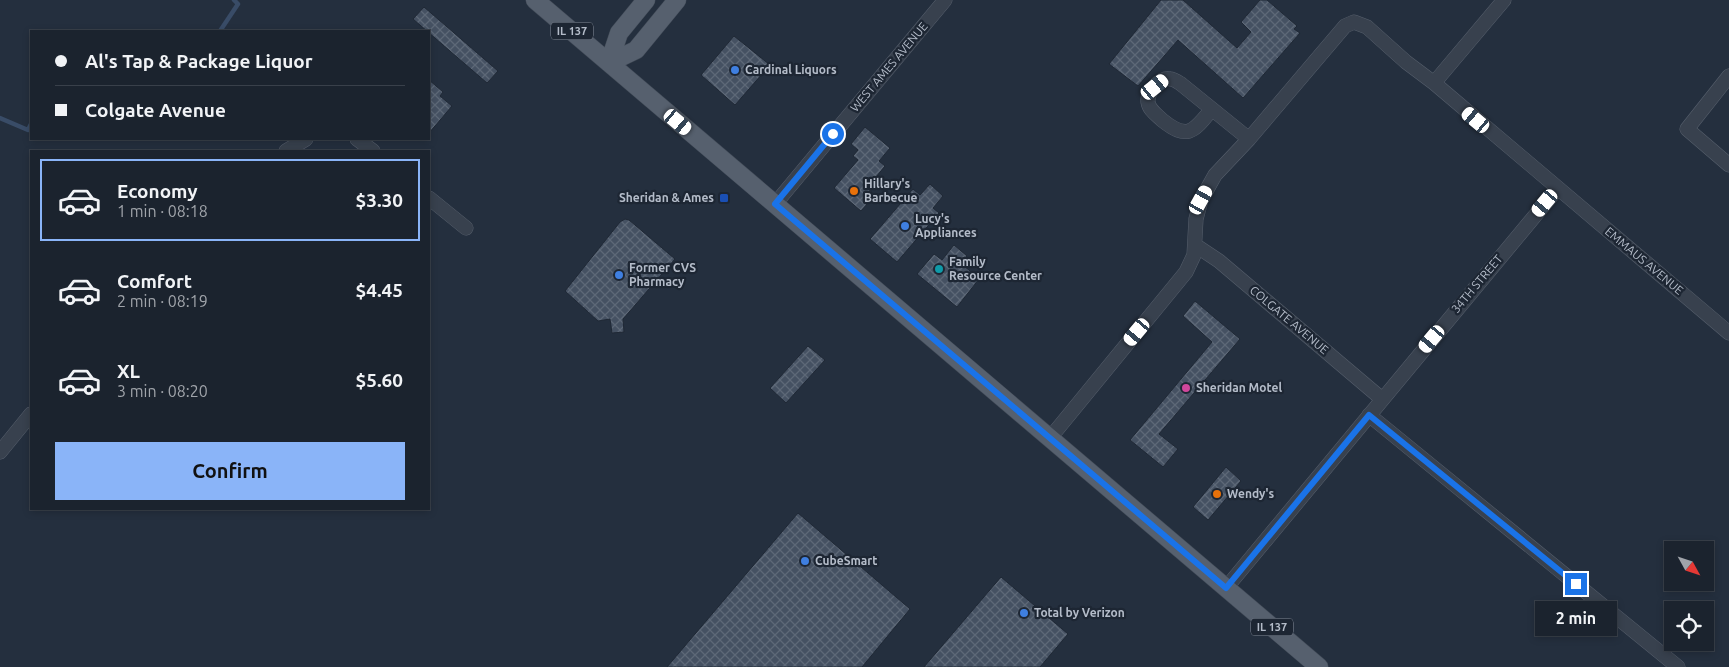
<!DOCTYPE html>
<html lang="en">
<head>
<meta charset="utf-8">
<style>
  :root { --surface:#1b232e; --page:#282f3a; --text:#f1f3f6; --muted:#a0a4aa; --line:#39404a; --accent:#8ab4f8 }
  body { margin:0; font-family:Ubuntu,sans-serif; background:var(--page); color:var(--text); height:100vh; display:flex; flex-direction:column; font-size:19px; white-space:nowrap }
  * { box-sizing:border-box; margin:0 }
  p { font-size:16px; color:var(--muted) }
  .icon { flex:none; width:28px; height:28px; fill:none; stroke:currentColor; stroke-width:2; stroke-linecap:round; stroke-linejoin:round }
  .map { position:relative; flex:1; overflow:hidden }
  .sheet { position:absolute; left:30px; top:150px; width:400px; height:360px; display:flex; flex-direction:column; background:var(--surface); border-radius:0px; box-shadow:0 2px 8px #0003,0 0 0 1px var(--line) }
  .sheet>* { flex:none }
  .top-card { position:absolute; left:30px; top:30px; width:400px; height:110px; border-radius:0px; box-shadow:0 2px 8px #0003,0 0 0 1px var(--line); display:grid; align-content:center; height:110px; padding:0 25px; background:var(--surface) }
  .needle { width:32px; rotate:130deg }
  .tools { position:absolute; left:1664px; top:541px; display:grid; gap:10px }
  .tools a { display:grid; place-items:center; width:50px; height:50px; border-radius:0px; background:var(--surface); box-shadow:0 2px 8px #0003,0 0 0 1px var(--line); font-size:25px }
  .end { position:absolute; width:22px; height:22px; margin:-11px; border:6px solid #1a73e8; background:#fff; box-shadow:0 0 0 2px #fff }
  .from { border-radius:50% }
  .bubble { position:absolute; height:35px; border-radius:0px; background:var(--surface); box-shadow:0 2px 8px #0003,0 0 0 1px var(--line); font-size:16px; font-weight:700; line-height:35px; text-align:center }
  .car { position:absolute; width:15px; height:30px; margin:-15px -8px; border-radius:6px; box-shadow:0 0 4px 1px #0007; background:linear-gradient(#fff 24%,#345 0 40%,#fff 0 76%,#345 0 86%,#fff 0) }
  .top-card b { display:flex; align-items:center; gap:18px; height:48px; font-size:19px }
  .top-card b+b { border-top:1px solid var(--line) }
  .top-card i { width:12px; height:12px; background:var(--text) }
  ul { padding:9px 0 0; list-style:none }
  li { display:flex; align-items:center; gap:15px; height:82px; margin:0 10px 8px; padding:0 15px; border:2px solid transparent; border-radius:0px }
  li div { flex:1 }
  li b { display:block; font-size:19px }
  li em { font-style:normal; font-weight:700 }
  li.current { border-color:var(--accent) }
  li>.icon { width:45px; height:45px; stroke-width:1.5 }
  .button { display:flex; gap:10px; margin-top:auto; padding:10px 25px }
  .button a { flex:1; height:58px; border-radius:0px; background:var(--accent); color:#111; font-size:20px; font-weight:700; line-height:58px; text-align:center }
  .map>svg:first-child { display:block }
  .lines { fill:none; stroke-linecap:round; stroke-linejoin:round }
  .stream { stroke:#394c67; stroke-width:4.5 }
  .building { fill:url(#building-cross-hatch); stroke:#1f2835 }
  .minor-casing { stroke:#565f6c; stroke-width:15 }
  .major-casing { stroke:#414a57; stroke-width:19 }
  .minor { stroke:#38414e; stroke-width:14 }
  .major { stroke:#56606e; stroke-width:18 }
  .route { stroke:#1a73e8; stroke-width:6 }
  .shop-dot { fill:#3f7fe0; stroke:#1d2633; stroke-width:2 }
  .food-dot { fill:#e8710a; stroke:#1d2633; stroke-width:2 }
  .transit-dot { fill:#1a4fb4; stroke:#1d2633; stroke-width:2 }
  .culture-dot { fill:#0f9aa8; stroke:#1d2633; stroke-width:2 }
  .hotel-dot { fill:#d1479c; stroke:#1d2633; stroke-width:2 }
  .labels { text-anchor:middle; stroke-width:4.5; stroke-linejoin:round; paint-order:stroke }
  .shield { fill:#1d2633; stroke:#878f9c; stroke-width:1 }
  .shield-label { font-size:11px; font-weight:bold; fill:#b4bcc9 }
  .street-label { font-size:12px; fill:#b4bcc9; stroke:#1d2633 }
  .poi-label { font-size:12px; font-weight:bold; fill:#b4bcc9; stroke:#1d2633; text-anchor:start }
</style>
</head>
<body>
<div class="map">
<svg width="1729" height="667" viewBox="0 0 1729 667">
  <defs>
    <pattern id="building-cross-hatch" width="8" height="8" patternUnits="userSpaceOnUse" patternTransform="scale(1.25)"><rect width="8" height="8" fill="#455162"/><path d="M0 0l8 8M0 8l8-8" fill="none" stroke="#5d6877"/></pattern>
  </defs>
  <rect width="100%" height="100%" fill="#242f3e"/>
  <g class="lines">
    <!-- stream -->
    <path class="stream" d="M220 31 238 4 234 0
      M0 118 28 130 31 124"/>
  </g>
  <!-- building -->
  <path class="building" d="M1161 0H1183L1237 48 1251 32 1241 22 1260 0H1267L1297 26 1294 29 1300 33 1243 98 1178 40 1138 86 1109 64Z
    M424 7 498 71 487 83 413 19Z
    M734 36 770 65 735 105 701 75Z
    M429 80 443 92 440 96 452 106 429 133Z
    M865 127 890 148 879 161 885 166 867 188 875 195 861 211 834 188 858 160 853 156 858 150 851 144Z
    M930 184 943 196 933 208 939 213 897 262 870 239 913 189 920 195Z
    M625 219 629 220 675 259 623 319 624 332 612 333 610 319 598 321 565 291 620 222Z
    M954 245 967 256 961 263 979 279 957 307 917 274 934 254 942 260Z
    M1195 301 1240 339 1159 434 1178 449 1163 467 1130 440 1212 342 1183 316Z
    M808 346 825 360 786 403 770 388Z
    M1226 467 1241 481 1208 520 1193 507Z
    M798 513 910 609 862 667H667Z
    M1001 577 1068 634 1040 667H924Z"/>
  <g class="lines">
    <!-- minor casing -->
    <g class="minor-casing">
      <path id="minor" d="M1504 0 1434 83 1729 333
        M1729 76 1687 129 1729 165
        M1212 109C1194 131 1188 141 1162 120 1157 115 1149 110 1148 102 1147 92 1160 77 1170 79 1174 79 1178 82 1181 84L1249 139
        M357 139 373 151
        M286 151 306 139
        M429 198 466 228
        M775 204 945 0
        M1195 245 1219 261 1382 399
        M1369 415 1678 667
        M1050 438 1186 272 1194 255 1196 219 1201 200 1215 175 1249 139 1345 26 1354 22 1367 27 1406 62 1434 83
        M0 452 31 414
        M1226 588 1558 188"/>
    </g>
    <!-- major casing -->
    <g class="major-casing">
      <path id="major" d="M535 0 1319 667
        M609 63 636 50 677 0
        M609 63 619 33 646 0"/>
    </g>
    <!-- minor -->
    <use href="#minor" class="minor"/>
    <!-- major -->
    <use href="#major" class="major"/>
  </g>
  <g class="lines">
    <!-- route -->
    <path class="route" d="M833 134 775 204 1226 588 1369 415 1576 584"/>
  </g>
  <!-- markers -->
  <g class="shop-dot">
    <circle cx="735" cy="70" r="5"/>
    <circle cx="905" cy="226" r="5"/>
    <circle cx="619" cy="275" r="5"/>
    <circle cx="805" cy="561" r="5"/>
    <circle cx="1024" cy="613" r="5"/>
  </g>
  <g class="food-dot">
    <circle cx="854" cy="191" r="5"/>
    <circle cx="1217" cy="494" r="5"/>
  </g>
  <rect class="transit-dot" x="719" y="193" width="10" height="10" rx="2.5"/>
  <circle class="culture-dot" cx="939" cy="269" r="5"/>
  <circle class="hotel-dot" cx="1186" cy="388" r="5"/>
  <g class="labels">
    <!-- shield labels -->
    <g class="shield">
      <rect x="551" y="22.5" width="42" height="17" rx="4"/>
      <rect x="1251" y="618.5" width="42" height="17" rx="4"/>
    </g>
    <g class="shield-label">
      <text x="572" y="35">IL 137</text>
      <text x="1272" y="631">IL 137</text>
    </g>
    <!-- street labels -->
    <g class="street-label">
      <text transform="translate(889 67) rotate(-50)" y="4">WEST AMES AVENUE</text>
      <text transform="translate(1644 261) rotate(40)" y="4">EMMAUS AVENUE</text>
      <text transform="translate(1477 284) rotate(-50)" y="4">34TH STREET</text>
      <text transform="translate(1289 320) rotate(40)" y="4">COLGATE AVENUE</text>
    </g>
    <!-- poi labels -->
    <g class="poi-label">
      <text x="745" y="74">Cardinal Liquors</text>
      <text x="864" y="188">Hillary's<tspan x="864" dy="14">Barbecue</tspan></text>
      <text x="714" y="202" text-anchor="end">Sheridan &amp; Ames</text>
      <text x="915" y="223">Lucy's<tspan x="915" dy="14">Appliances</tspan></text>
      <text x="949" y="266">Family<tspan x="949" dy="14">Resource Center</tspan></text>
      <text x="629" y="272">Former CVS<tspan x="629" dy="14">Pharmacy</tspan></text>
      <text x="1196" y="392">Sheridan Motel</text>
      <text x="1227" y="498">Wendy's</text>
      <text x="815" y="565">CubeSmart</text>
      <text x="1034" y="617">Total by Verizon</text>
    </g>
  </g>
</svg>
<div class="tools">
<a><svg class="needle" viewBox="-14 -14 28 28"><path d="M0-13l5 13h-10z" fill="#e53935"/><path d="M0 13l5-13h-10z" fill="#a0a4aa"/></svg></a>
<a><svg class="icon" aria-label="locate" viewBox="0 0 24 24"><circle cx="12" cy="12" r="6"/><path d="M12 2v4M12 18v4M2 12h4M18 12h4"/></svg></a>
</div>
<i class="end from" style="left:833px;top:134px"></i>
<i class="end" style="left:1576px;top:584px"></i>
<div class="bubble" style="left:1535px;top:601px;width:82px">2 min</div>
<i class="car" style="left:1155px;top:87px;rotate:51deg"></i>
<i class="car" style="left:1476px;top:120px;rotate:310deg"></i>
<i class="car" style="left:678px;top:122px;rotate:130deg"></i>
<i class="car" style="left:1201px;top:200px;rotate:29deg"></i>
<i class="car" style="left:1545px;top:203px;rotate:220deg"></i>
<i class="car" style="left:1137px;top:332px;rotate:220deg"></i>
<i class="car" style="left:1432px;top:339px;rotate:220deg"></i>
<div class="top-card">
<b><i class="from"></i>Al's Tap &amp; Package Liquor</b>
<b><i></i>Colgate Avenue</b>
</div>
<section class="sheet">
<ul>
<li class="current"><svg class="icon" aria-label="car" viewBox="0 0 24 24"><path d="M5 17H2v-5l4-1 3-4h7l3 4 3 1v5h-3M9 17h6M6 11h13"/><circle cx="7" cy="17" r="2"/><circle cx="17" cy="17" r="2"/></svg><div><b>Economy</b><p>1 min · 08:18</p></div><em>$3.30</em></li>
<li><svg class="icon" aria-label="car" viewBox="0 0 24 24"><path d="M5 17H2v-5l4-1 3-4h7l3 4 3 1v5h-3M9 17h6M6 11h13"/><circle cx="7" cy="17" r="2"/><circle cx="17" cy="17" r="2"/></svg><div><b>Comfort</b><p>2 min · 08:19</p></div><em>$4.45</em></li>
<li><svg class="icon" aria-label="car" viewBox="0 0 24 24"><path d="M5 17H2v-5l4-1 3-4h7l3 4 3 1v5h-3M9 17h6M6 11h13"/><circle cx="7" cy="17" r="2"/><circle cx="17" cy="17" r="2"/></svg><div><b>XL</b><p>3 min · 08:20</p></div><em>$5.60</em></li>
</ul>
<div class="button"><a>Confirm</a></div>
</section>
</div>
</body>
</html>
